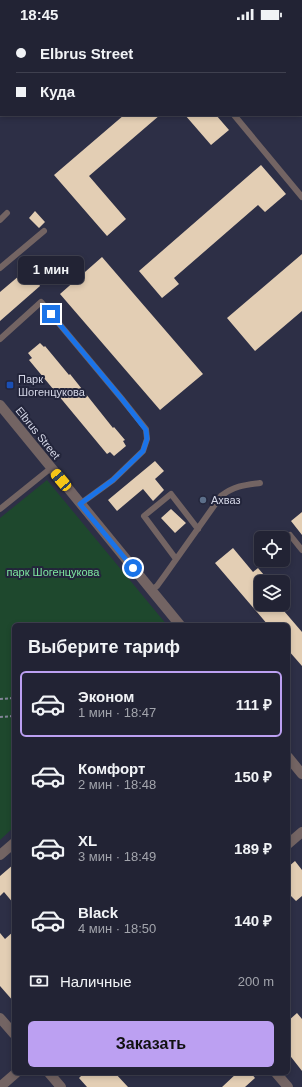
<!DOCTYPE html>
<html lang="ru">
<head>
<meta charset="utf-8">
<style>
  :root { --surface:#222334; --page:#2e2f40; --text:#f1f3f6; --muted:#a2a4ac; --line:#3f404f; --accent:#bca0f2 }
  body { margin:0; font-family:Arial,sans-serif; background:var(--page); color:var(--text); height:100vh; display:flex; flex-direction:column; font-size:15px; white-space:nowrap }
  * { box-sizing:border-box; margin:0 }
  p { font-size:13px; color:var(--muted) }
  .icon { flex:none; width:22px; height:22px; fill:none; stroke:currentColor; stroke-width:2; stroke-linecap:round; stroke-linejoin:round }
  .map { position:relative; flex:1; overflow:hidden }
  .sheet { position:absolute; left:12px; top:595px; width:278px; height:452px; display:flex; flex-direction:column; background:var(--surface); border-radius:6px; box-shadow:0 2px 6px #0003,0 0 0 1px var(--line) }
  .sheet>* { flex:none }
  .top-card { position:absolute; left:0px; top:0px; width:302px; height:88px; box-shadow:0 2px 6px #0003,0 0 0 1px var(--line); display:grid; align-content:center; height:88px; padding:0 16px; background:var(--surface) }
  .controls { position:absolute; left:254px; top:503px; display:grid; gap:8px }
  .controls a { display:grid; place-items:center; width:36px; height:36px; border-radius:6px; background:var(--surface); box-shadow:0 2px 6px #0003,0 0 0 1px var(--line); font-size:20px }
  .end { position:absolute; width:18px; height:18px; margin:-9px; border:5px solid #1a73e8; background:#fff; box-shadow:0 0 0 2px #fff }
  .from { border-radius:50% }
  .bubble { position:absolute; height:28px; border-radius:6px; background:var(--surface); box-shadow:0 2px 6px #0003,0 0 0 1px var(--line); font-size:13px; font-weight:700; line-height:28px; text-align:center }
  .car { position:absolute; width:12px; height:24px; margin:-12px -6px; border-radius:5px; box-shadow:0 0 3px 1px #0007; background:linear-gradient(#f5c518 24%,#345 0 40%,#f5c518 0 76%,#345 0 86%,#f5c518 0) }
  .top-card b { display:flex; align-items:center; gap:14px; height:38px; font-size:15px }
  .top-card b+b { border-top:1px solid var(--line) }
  .top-card i { width:10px; height:10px; background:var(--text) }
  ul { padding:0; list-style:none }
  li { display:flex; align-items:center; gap:12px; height:66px; margin:0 8px 6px; padding:0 8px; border:2px solid transparent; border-radius:6px }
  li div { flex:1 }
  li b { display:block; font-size:15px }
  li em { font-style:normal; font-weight:700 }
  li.selected { border-color:var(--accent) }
  li>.icon { width:36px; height:36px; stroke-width:1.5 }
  h2 { padding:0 16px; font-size:18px; line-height:48px }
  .pay { display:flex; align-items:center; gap:10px; height:44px; padding:0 16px; font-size:15px }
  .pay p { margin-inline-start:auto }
  .primary-button { display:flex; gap:8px; margin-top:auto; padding:8px 16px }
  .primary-button a { flex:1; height:46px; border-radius:6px; background:var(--accent); color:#111; font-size:16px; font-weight:700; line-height:46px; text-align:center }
  .status { display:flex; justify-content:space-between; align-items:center; height:28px; padding:0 20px; background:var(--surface); direction:ltr }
  .status svg { height:11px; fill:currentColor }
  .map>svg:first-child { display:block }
  .green { fill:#1e482d }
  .building { fill:#e3ceb4 }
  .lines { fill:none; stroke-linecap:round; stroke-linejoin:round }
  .path { stroke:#828497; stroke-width:2; stroke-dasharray:3 2; stroke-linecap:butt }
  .service { stroke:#736463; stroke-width:6 }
  .minor { stroke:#736463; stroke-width:10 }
  .tertiary { stroke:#736463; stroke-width:10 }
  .secondary { stroke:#97807e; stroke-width:10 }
  .route { stroke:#1a73e8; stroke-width:5 }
  .transit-dot { fill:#1a4fb4; stroke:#23253b; stroke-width:1.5 }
  .service-dot { fill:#5c6f8a; stroke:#23253b; stroke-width:1.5 }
  .labels { text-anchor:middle; stroke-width:4; stroke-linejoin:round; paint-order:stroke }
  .poi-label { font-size:11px; fill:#d5d7e7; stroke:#23253b; text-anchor:start }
  .street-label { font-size:11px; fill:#d5d7e7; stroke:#23253b }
  .park-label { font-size:11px; fill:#7ee7a0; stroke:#23253b }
</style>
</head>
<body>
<div class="status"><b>18:45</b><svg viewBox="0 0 49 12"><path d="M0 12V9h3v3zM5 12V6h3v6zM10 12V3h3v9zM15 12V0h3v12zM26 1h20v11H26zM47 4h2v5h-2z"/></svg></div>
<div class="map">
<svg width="302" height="1059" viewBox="0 0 302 1059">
  <rect width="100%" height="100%" fill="#2d2f46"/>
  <!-- green -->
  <path class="green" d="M47 452 167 597H14V799L0 812V490Z"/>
  <!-- building -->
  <path class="building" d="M124 87H160L89 148 126 191 107 208 54 147Z
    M185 87H216L229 102 211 117Z
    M261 137 286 166 265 184 258 177 174 250 179 256 162 270 139 243Z
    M35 183 45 194 39 200 29 190Z
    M302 226V283L255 323 227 290Z
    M102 229 203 346 160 382 60 266Z
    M31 239 43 252 39 256 40 258 0 293V264L26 242 27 243Z
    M40 315 44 319 45 318 69 347 70 346 113 400 114 399 125 412 123 413 126 418 114 428 110 424 107 426 29 332 32 330 28 325Z
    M155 433 164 443 155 451 164 462 153 473 143 461 117 483 108 472Z
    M171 481 186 495 175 505 161 490Z
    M302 484V507L291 493Z
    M233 520 253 544 258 540 270 554H261V576H281L286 581 284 583 302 604V638L288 622V597H268L215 535Z
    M295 833 302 842V868L296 873 288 865V839Z
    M14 836V876L4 864 0 868V848Z
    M14 903V974L0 958V905L5 911Z
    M297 985 302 991V1043L288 1025V993Z
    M84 1045H115L128 1059H87L79 1050Z
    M237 1045H251L255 1050 245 1059H222Z"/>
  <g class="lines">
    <!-- path -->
    <path class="path" d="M66 1 67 0
      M0 671 14 670
      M0 689 14 688"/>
    <!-- service -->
    <path class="service" d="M2 0 3 1
      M162 0 163 1
      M234 87 302 169
      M0 192 7 185
      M0 240 44 203
      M0 311 41 274 122 371 146 401 147 411 143 423 113 452 80 476
      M0 481 51 440
      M290 507 302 522
      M176 531 144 488 171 466 198 501
      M151 562 157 558 165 547 221 468C234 458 244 457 260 455"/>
    <!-- minor -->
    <path class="minor" d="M288 816 302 804
      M0 827 14 815
      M0 990 14 1006
      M49 1045 61 1059
      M276 1045 288 1059
      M0 1059 16 1045"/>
    <!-- tertiary -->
    <path class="tertiary" d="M0 377 180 597
      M288 729 302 746"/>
    <!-- secondary -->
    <path class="secondary" d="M95 1 96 0
      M0 82H1"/>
  </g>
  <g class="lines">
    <!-- route -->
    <path class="route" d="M51 286 122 371 146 402 147 411 143 423 113 452 80 476 133 540"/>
  </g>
  <!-- markers -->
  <rect class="transit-dot" x="6" y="353" width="8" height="8" rx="2"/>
  <circle class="service-dot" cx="203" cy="472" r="4"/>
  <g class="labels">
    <!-- poi labels -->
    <g class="poi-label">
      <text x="18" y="355">Парк<tspan x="18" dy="13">Шогенцукова</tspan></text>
      <text x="211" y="476">Ахваз</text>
    </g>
    <!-- street labels -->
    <g class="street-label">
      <text transform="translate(38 405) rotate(51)" y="4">Elbrus Street</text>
    </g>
    <!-- park labels -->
    <g class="park-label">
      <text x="53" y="548">парк Шогенцукова</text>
    </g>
  </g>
</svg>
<div class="controls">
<a><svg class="icon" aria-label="locate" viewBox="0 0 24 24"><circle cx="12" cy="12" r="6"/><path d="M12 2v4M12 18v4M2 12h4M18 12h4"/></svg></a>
<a><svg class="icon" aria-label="layers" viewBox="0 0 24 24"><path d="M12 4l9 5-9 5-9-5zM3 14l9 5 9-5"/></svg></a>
</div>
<i class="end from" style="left:133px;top:540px"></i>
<i class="end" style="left:51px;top:286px"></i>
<div class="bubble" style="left:18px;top:228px;width:66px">1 мин</div>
<i class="car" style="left:61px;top:452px;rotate:320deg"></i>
<div class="top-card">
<b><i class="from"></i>Elbrus Street</b>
<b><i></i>Куда</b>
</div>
<section class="sheet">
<h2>Выберите тариф</h2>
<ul>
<li class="selected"><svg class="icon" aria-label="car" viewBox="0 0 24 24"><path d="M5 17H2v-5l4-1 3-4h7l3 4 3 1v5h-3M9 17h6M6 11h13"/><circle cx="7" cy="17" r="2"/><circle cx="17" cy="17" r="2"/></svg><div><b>Эконом</b><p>1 мин · 18:47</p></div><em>111 ₽</em></li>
<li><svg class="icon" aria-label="car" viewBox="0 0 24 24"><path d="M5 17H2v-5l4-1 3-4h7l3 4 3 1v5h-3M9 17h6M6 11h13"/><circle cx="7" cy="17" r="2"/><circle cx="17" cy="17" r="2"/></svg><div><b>Комфорт</b><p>2 мин · 18:48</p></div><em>150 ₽</em></li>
<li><svg class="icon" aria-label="car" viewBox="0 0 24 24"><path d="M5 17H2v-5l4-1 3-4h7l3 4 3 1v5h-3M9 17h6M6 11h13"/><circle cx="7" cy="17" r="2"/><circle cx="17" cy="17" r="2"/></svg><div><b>XL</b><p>3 мин · 18:49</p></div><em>189 ₽</em></li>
<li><svg class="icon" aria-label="car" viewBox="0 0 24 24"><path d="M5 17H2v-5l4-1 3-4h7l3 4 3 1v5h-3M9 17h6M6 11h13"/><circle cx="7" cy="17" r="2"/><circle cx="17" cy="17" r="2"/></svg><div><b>Black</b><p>4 мин · 18:50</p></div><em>140 ₽</em></li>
</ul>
<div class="pay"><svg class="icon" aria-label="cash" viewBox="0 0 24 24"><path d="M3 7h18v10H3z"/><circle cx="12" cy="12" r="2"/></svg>Наличные<p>200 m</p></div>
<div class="primary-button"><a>Заказать</a></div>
</section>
</div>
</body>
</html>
